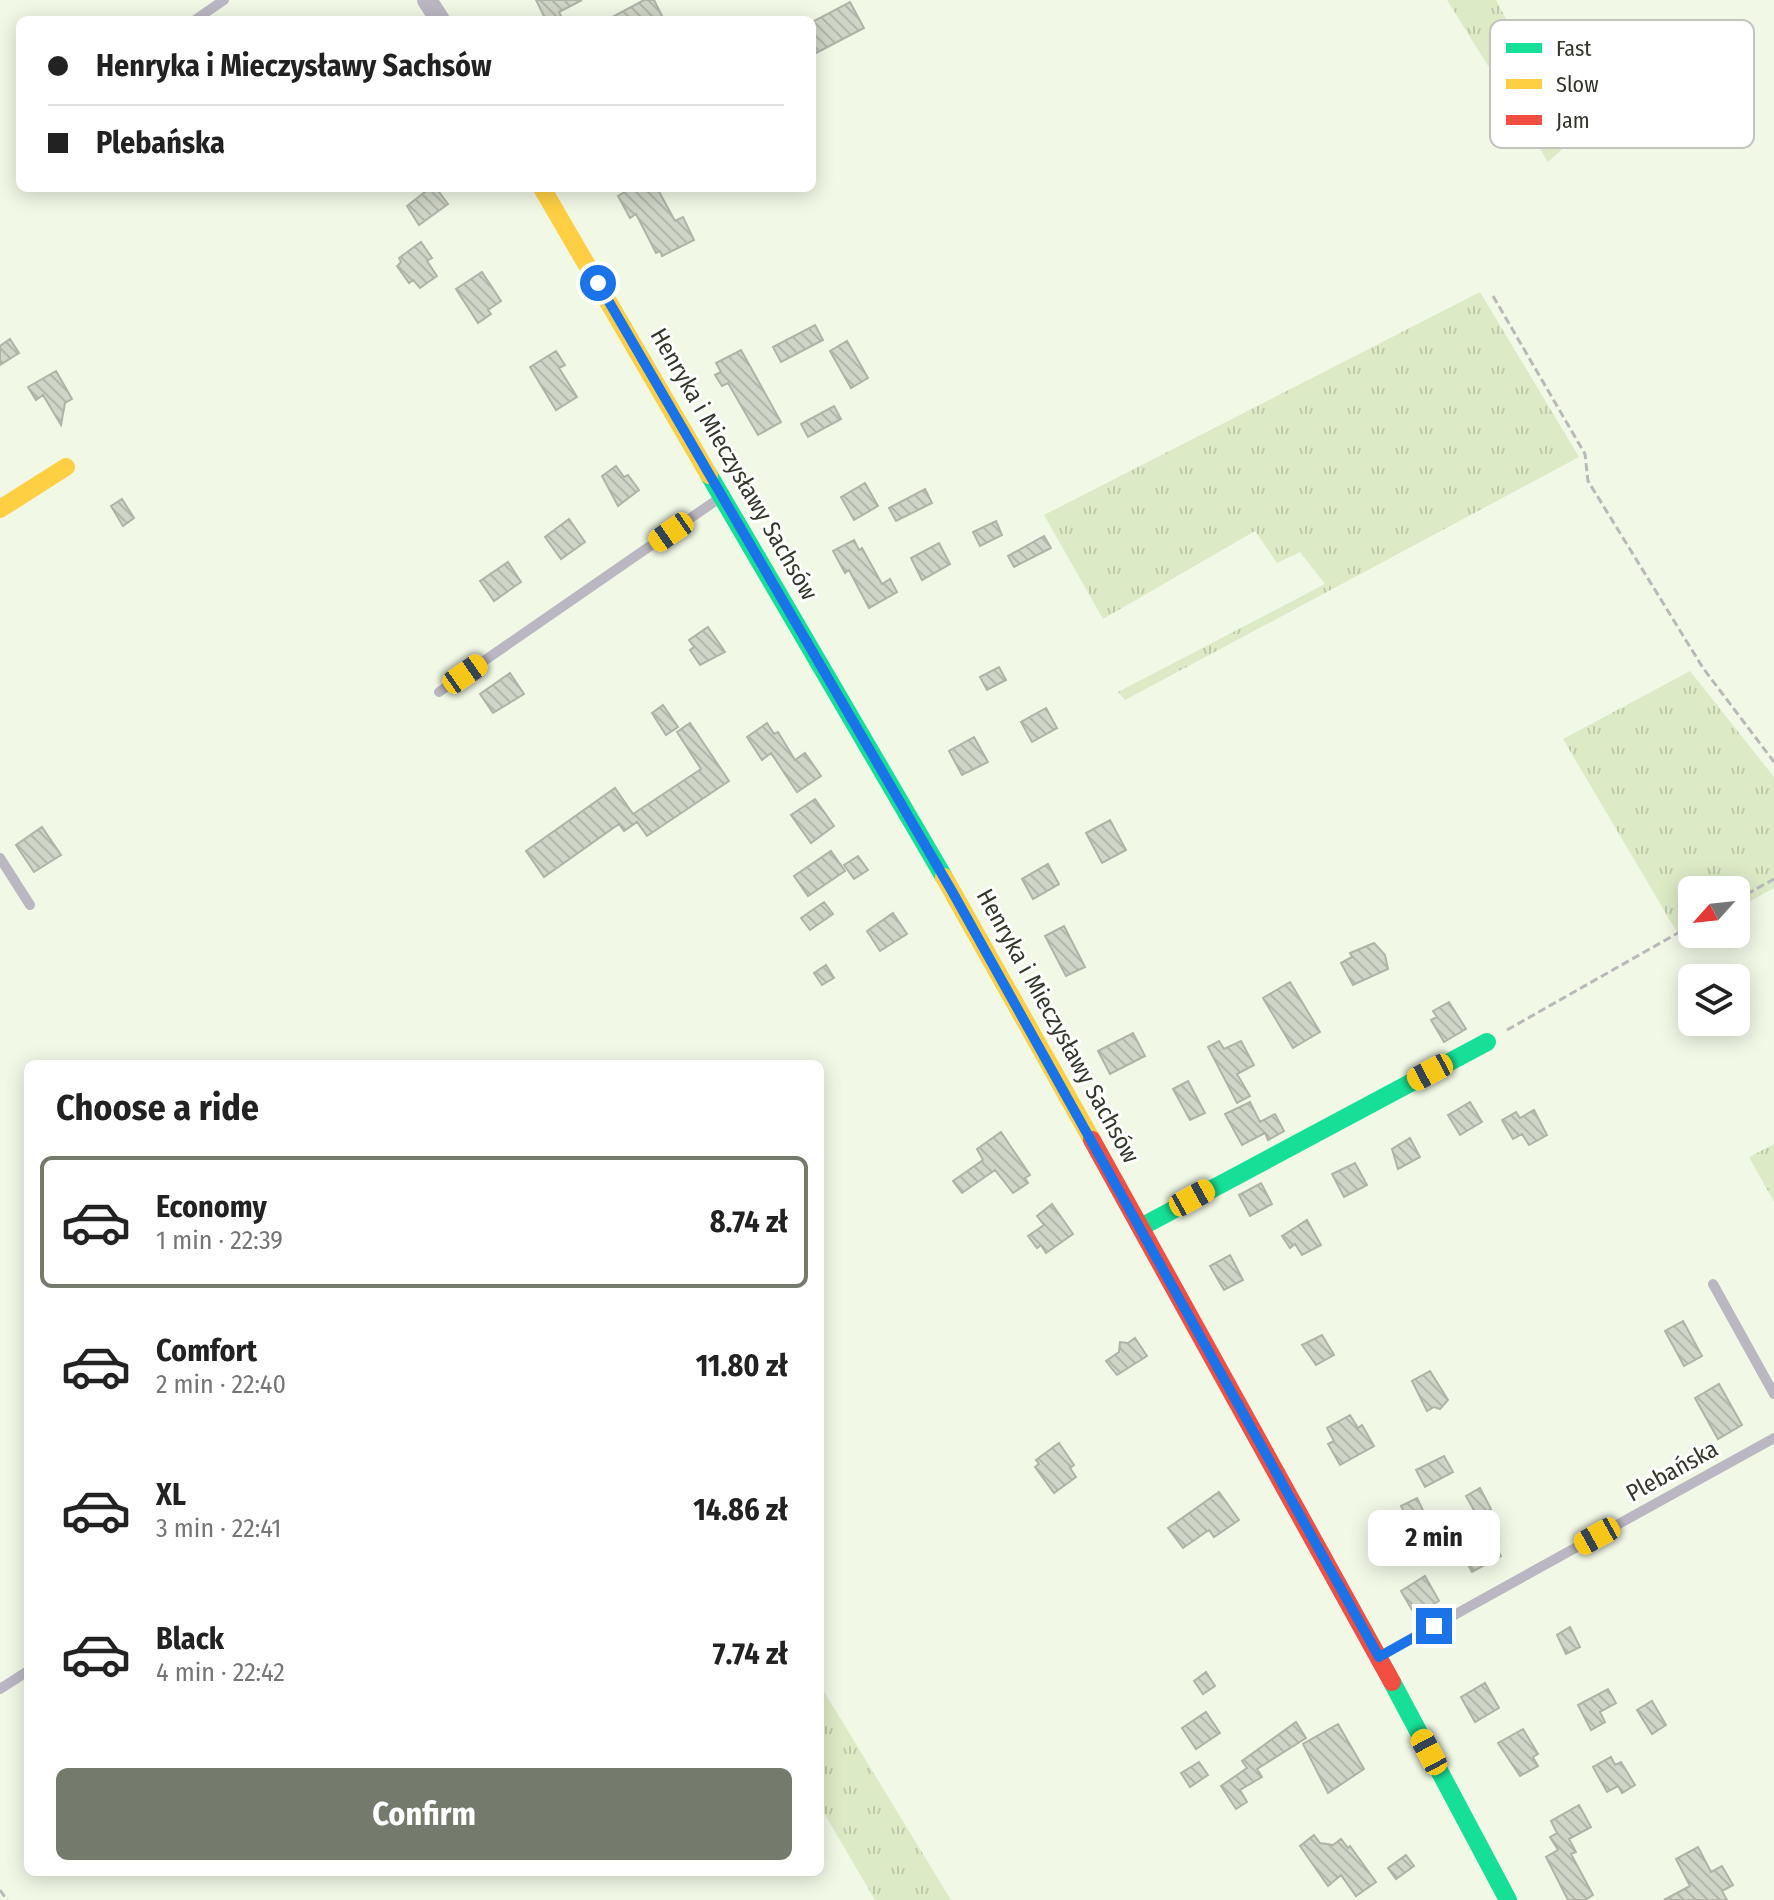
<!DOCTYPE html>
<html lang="en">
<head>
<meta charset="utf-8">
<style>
  :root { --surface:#fff; --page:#f2f2f2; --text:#222; --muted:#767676; --line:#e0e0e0; --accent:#757b6c }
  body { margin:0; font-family:"Fira Sans Condensed",sans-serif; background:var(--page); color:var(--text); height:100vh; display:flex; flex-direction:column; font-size:30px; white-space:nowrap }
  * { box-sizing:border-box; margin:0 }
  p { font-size:26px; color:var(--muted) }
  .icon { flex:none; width:44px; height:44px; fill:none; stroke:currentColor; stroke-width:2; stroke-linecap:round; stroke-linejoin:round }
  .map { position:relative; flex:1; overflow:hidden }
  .side { position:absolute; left:24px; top:1060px; width:800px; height:816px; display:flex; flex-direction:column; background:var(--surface); border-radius:12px; box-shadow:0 4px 20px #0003 }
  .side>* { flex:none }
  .top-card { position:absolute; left:16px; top:16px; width:800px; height:176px; border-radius:12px; box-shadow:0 4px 20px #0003; display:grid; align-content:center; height:176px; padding:0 32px; background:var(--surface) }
  .needle { width:52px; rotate:243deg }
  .fabs { position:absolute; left:1678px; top:876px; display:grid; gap:16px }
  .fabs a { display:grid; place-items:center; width:72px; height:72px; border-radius:12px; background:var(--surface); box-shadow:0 4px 20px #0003; font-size:40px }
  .end { position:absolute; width:36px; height:36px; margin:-18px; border:10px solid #1a73e8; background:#fff; box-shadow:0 0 0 4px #fff }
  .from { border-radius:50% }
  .bubble { position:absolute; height:56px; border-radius:12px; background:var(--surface); box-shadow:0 4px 20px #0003; font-size:26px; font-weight:700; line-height:56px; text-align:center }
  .car { position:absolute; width:24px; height:48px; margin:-24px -12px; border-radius:10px; box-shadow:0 0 6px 2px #0007; background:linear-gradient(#f5c518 24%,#345 0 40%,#f5c518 0 76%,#345 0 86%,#f5c518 0) }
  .top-card b { display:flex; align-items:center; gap:28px; height:76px; font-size:30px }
  .top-card b+b { border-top:2px solid var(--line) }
  .top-card i { width:20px; height:20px; background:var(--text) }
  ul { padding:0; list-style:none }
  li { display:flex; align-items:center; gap:24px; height:132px; margin:0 16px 12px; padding:0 16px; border:4px solid transparent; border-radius:12px }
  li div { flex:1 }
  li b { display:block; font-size:30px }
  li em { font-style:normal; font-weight:700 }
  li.selected { border-color:var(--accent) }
  li>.icon { width:72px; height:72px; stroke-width:1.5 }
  h2 { padding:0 32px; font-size:36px; line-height:96px }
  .primary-button { display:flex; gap:16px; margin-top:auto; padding:16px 32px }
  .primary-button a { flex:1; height:92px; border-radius:12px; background:var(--accent); color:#fff; font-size:32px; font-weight:700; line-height:92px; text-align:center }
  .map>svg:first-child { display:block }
  .grass { fill:url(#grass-tufts) }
  .building { fill:url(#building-back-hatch); stroke:#afb4a6; stroke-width:2 }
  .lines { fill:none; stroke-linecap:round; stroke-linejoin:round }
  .path { stroke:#b9b9b9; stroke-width:3; stroke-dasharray:8 4; stroke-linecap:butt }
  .lane { stroke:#bab7c3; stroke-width:10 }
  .street { stroke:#bab7c3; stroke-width:20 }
  .fast { stroke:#16e098; stroke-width:18 }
  .slow { stroke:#ffcf43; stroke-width:18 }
  .jam { stroke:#f24e42; stroke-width:18 }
  .route { stroke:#1a73e8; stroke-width:10 }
  .labels { text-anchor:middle; stroke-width:6; stroke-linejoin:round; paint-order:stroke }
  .street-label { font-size:24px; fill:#32372a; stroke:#fff }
  .key { fill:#fff; stroke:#c2c3bf; stroke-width:2 }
  .key-label { font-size:22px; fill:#32372a }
</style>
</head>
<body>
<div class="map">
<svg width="1774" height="1900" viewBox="0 0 1774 1900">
  <defs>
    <pattern id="grass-tufts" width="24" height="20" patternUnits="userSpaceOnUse" patternTransform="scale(2)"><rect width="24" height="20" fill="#ddeac6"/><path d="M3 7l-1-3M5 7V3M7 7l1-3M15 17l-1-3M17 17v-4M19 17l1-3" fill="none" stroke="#bec9aa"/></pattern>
    <pattern id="building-back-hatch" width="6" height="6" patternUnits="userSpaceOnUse" patternTransform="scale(2)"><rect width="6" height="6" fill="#cfd5c7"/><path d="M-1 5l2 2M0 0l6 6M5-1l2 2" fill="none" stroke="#b2b7ab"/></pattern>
  </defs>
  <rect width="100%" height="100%" fill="#f1f8e6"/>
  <!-- grass -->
  <path class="grass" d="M1447 0H1496L1572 140 1548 162Z
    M1480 292 1579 457 1125 700 1118 692 1325 584 1300 552 1277 563 1255 531 1103 619 1044 515Z
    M1690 671 1774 777V888L1736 909V890H1692V933L1681 939 1563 739Z
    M1774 1144V1202L1749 1157Z
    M820 1685 951 1900H875L820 1806Z"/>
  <!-- building -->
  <path class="building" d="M536 0H582L559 12 563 20H546Z
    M644 0H654L664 20H607Z
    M850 2 864 28 812 55V22Z
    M430 188H436L448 204 419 225 407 206Z
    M632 188H657L675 221 683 217 694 240 662 256 660 251 656 253 636 214 630 218 618 196Z
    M421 242 432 258 427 261 437 276 420 288 413 280 409 283 397 266 401 262 399 258Z
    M482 272 501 301 488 310 491 314 478 323 456 289Z
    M815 325 823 340 781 362 773 347Z
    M10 339 19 353 0 365V346Z
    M847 341 868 378 851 388 830 351Z
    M741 350 781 422 758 435 728 383 722 386 715 375 721 372 716 363Z
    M556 351 565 365 559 368 577 397 556 410 530 367Z
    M56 371 72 399 65 403 61 425 43 395 36 400 28 387Z
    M834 406 841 419 808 437 801 424Z
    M616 466 624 477 628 475 639 490 618 506 602 476Z
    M865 483 878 506 854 520 841 497Z
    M925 489 932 503 896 521 889 508Z
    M122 499 134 518 123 526 111 506Z
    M569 519 585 542 561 559 545 537Z
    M996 521 1002 535 980 546 973 532Z
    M1044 536 1051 548 1014 567 1008 556Z
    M854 540 859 550 862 548 882 584 890 579 897 592 869 608 849 570 845 573 833 551Z
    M939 543 950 564 922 580 911 558Z
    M508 562 521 582 494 601 480 581Z
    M708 627 725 652 700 665 690 650 694 647 689 640Z
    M999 667 1006 680 987 690 980 677Z
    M510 673 524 694 493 713 480 694Z
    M663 705 678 727 666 735 652 713Z
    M1046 708 1057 728 1032 742 1021 722Z
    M690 723 729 781 647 836 637 822 624 831 619 824 544 877 526 851 615 788 633 814 701 769 677 732Z
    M767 723 774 734 778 732 795 760 805 753 821 776 797 792 771 753 762 760 747 737Z
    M974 737 988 762 962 775 949 751Z
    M815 799 834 826 811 843 791 815Z
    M1110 820 1126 850 1102 863 1086 833Z
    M42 827 61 855 34 872 16 845Z
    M831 851 845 871 808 896 794 876Z
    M858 856 868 870 854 879 844 865Z
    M1048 864 1059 884 1033 899 1022 879Z
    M824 902 833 914 810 930 801 918Z
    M893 913 907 934 880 951 867 931Z
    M1064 926 1085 967 1066 976 1045 936Z
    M1374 943 1385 955 1388 969 1353 985 1341 963 1352 957 1350 953Z
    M826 965 834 978 822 985 814 973Z
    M1290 982 1320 1032 1293 1048 1263 998Z
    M1449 1002 1466 1029 1444 1042 1431 1020 1437 1017 1433 1011Z
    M1133 1033 1145 1056 1110 1074 1098 1051Z
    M1219 1041 1224 1049 1241 1041 1254 1065 1237 1074 1250 1096 1237 1103 1208 1047Z
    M1188 1081 1205 1113 1190 1120 1173 1089Z
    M1250 1102 1260 1122 1275 1114 1284 1131 1268 1140 1265 1133 1242 1145 1225 1114Z
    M1470 1102 1482 1122 1460 1135 1448 1115Z
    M1534 1110 1547 1135 1529 1145 1522 1134 1513 1139 1502 1120 1516 1112 1520 1118Z
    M1001 1132 1030 1175 1025 1178 1028 1183 1013 1193 995 1170 962 1193 953 1181 983 1160 977 1149Z
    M1410 1138 1420 1157 1398 1169 1392 1149Z
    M1355 1163 1367 1185 1344 1197 1332 1174Z
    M1261 1183 1272 1204 1250 1216 1239 1195Z
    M1052 1204 1073 1234 1046 1253 1041 1245 1037 1248 1028 1236 1044 1225 1037 1216Z
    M1307 1220 1321 1245 1302 1255 1295 1244 1290 1248 1282 1236Z
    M1230 1255 1243 1280 1224 1290 1210 1266Z
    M1683 1321 1702 1356 1684 1366 1665 1331Z
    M1322 1335 1334 1355 1316 1365 1302 1345Z
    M1135 1338 1147 1356 1117 1375 1106 1361 1119 1352 1120 1342 1128 1343Z
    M1430 1371 1448 1400 1440 1409 1434 1407 1427 1411 1412 1381Z
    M1719 1384 1742 1425 1718 1439 1695 1398Z
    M1350 1415 1358 1428 1362 1425 1374 1446 1340 1465 1328 1444 1334 1441 1327 1428Z
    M1059 1443 1074 1465 1070 1468 1076 1477 1054 1493 1035 1467 1039 1464 1036 1460Z
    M1444 1456 1453 1472 1425 1487 1416 1470Z
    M1480 1488 1491 1509 1478 1517 1466 1496Z
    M1219 1492 1239 1520 1214 1537 1209 1530 1183 1548 1168 1528Z
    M1417 1498 1436 1537 1420 1544 1401 1506Z
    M1490 1536 1501 1556 1472 1572 1461 1552Z
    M1425 1576 1439 1601 1415 1615 1401 1591Z
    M1570 1627 1580 1647 1566 1654 1557 1635Z
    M1206 1672 1215 1686 1203 1694 1194 1681Z
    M1485 1683 1499 1708 1475 1722 1461 1697Z
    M1608 1689 1616 1703 1600 1712 1605 1722 1591 1730 1578 1705Z
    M1652 1701 1666 1725 1652 1734 1637 1710Z
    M1206 1712 1220 1733 1196 1749 1182 1728Z
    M1296 1722 1306 1738 1257 1769 1262 1777 1240 1790 1247 1802 1236 1809 1221 1786 1247 1768 1242 1761Z
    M1338 1724 1364 1769 1328 1793 1303 1744Z
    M1523 1729 1538 1754 1533 1757 1538 1766 1520 1776 1498 1743Z
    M1611 1757 1615 1765 1621 1762 1635 1785 1622 1793 1618 1786 1607 1792 1593 1767Z
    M1199 1762 1208 1775 1190 1787 1181 1773Z
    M1579 1805 1591 1827 1569 1839 1576 1852 1571 1854 1593 1895 1585 1900H1568L1546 1857 1558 1850 1550 1837 1557 1833 1551 1821Z
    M1314 1835 1320 1843 1333 1845 1341 1839 1348 1848 1350 1846 1376 1882 1356 1896 1341 1875 1328 1886 1300 1846Z
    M1698 1847 1711 1872 1722 1866 1733 1885 1722 1891 1727 1900H1664L1690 1886 1676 1859Z
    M1406 1855 1414 1866 1396 1879 1388 1868Z"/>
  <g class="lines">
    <!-- path -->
    <path class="path" d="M1493 296 1585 454 1588 481 1703 668 1774 762
      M1736 900 1774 879
      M1507 1030 1692 925
      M0 1890 7 1900"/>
    <!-- lane -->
    <path class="lane" d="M195 20 224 0
      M439 692 721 497
      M0 858 30 905
      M1713 1284 1774 1394
      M1380 1656 1774 1438
      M0 1689 28 1671"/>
    <!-- street -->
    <path class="street" d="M427 0 440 20"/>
    <!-- fast -->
    <path class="fast" d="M709 475 944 877
      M1141 1227 1487 1042
      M1392 1682 1508 1900"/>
    <!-- slow -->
    <path class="slow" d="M542 188 709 475
      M0 509 66 467
      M944 877 1092 1140"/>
    <!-- jam -->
    <path class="jam" d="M1092 1140 1392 1682"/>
  </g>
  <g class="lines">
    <!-- route -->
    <path class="route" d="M598 283 953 893 1379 1657 1434 1626"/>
  </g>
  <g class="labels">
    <!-- street labels -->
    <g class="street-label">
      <text transform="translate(734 464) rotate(60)" y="8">Henryka i Mieczysławy Sachsów</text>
      <text transform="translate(1058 1026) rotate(61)" y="8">Henryka i Mieczysławy Sachsów</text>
      <text transform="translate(1672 1471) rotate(-29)" y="8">Plebańska</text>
    </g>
  </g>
  <!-- legend -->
  <rect x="1490" y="20" width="264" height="128" rx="12" class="key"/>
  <rect x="1506" y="43" width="36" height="10" fill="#16e098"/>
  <rect x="1506" y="79" width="36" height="10" fill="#ffcf43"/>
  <rect x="1506" y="115" width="36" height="10" fill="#f24e42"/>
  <g class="key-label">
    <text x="1556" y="56">Fast</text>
    <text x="1556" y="92">Slow</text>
    <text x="1556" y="128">Jam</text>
  </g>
</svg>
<div class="fabs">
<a><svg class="needle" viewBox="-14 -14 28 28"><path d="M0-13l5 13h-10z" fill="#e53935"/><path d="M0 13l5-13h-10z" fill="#767676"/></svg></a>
<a><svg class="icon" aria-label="layers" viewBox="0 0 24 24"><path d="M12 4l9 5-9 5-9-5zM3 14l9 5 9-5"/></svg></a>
</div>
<i class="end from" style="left:598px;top:283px"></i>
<i class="end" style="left:1434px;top:1626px"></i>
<div class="bubble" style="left:1368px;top:1510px;width:132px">2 min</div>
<i class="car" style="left:671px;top:532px;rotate:235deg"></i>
<i class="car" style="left:465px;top:674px;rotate:55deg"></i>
<i class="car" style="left:1430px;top:1072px;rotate:242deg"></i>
<i class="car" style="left:1192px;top:1198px;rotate:61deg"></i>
<i class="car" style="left:1597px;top:1536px;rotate:241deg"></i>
<i class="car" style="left:1429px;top:1752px;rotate:332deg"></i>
<div class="top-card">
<b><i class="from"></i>Henryka i Mieczysławy Sachsów</b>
<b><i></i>Plebańska</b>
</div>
<section class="side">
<h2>Choose a ride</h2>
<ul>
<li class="selected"><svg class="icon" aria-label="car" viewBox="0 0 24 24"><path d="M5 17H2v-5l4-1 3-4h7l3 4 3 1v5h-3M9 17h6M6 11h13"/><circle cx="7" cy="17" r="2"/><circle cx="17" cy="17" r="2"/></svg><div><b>Economy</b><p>1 min · 22:39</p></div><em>8.74 zł</em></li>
<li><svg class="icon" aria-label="car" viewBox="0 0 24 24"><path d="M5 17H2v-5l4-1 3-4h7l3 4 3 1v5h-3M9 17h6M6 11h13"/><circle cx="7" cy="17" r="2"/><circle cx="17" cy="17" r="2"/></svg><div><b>Comfort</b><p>2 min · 22:40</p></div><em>11.80 zł</em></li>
<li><svg class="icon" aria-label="car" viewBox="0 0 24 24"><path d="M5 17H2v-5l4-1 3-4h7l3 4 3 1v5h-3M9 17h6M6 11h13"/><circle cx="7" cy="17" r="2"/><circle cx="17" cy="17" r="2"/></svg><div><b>XL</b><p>3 min · 22:41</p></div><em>14.86 zł</em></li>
<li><svg class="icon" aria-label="car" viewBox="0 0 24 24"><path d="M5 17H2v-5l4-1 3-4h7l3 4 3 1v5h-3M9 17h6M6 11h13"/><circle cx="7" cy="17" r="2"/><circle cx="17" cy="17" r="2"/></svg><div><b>Black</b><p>4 min · 22:42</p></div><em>7.74 zł</em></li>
</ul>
<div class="primary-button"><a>Confirm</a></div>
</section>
</div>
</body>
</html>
